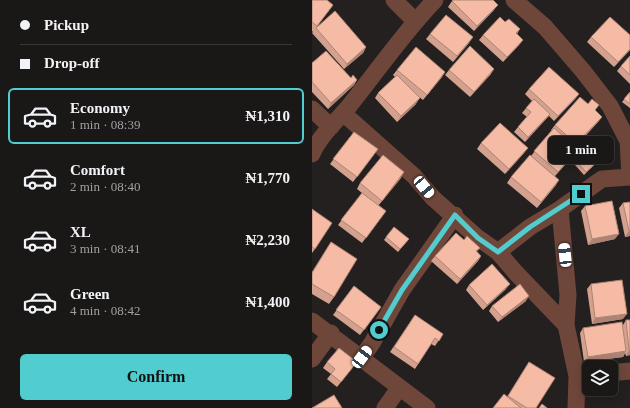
<!DOCTYPE html>
<html lang="en">
<head>
<meta charset="utf-8">
<style>
  :root { --surface:#1a1817; --page:#232120; --text:#f1f3f6; --muted:#9fa0a1; --line:#383736; --accent:#52cdcf }
  body { margin:0; font-family:Georgia,serif; background:var(--page); color:var(--text); height:100vh; display:flex; flex-direction:column; font-size:15px; white-space:nowrap }
  * { box-sizing:border-box; margin:0 }
  p { font-size:13px; color:var(--muted) }
  .icon { flex:none; width:22px; height:22px; fill:none; stroke:currentColor; stroke-width:2; stroke-linecap:round; stroke-linejoin:round }
  .map { position:relative; flex:1; overflow:hidden }
  .details { display:flex; flex-direction:column; background:var(--surface); width:312px }
  .details>* { flex:none }
  .hud { display:grid; align-content:center; height:88px; padding:0 20px; background:var(--surface) }
  .tools { position:absolute; left:270px; top:360px; display:grid; gap:8px }
  .tools a { display:grid; place-items:center; width:36px; height:36px; border-radius:6px; background:var(--surface); box-shadow:0 2px 10px #0003,0 0 0 1px var(--line); font-size:20px }
  .end { position:absolute; width:18px; height:18px; margin:-9px; border:5px solid #52cdcf; background:#111; box-shadow:0 0 0 2px #111 }
  .from { border-radius:50% }
  .bubble { position:absolute; height:28px; border-radius:6px; background:var(--surface); box-shadow:0 2px 10px #0003,0 0 0 1px var(--line); font-size:13px; font-weight:800; line-height:28px; text-align:center }
  .car { position:absolute; width:12px; height:24px; margin:-12px -6px; border-radius:5px; box-shadow:0 0 3px 1px #0007; background:linear-gradient(#fff 24%,#345 0 40%,#fff 0 76%,#345 0 86%,#fff 0) }
  .hud b { display:flex; align-items:center; gap:14px; height:38px; font-size:15px }
  .hud b+b { border-top:1px solid var(--line) }
  .hud i { width:10px; height:10px; background:var(--text) }
  ul { padding:0; list-style:none }
  li { display:flex; align-items:center; gap:12px; height:56px; margin:0 8px 6px; padding:0 12px; border:2px solid transparent; border-radius:6px }
  li div { flex:1 }
  li b { display:block; font-size:15px }
  li em { font-style:normal; font-weight:800 }
  li.selected { border-color:var(--accent) }
  li>.icon { width:36px; height:36px; stroke-width:1.5 }
  .button { display:flex; gap:8px; margin-top:auto; padding:8px 20px }
  .button a { flex:1; height:46px; border-radius:6px; background:var(--accent); color:#111; font-size:16px; font-weight:800; line-height:46px; text-align:center }
  main { display:flex; flex:1; min-height:0 }
  .map>svg:first-child { display:block }
  .lines { fill:none; stroke-linecap:round; stroke-linejoin:round }
  .street { stroke:#6f463a; stroke-width:17 }
  .wall { fill:#d3a18e }
  .shaded-wall { fill:#ac8374 }
  .building { fill:#f5bba5; stroke:#ac8374 }
  .route { stroke:#52cdcf; stroke-width:5 }
</style>
</head>
<body>
<main>
<section class="details">
<div class="hud">
<b><i class="from"></i>Pickup</b>
<b><i></i>Drop-off</b>
</div>
<ul>
<li class="selected"><svg class="icon" aria-label="car" viewBox="0 0 24 24"><path d="M5 17H2v-5l4-1 3-4h7l3 4 3 1v5h-3M9 17h6M6 11h13"/><circle cx="7" cy="17" r="2"/><circle cx="17" cy="17" r="2"/></svg><div><b>Economy</b><p>1 min · 08:39</p></div><em>₦1,310</em></li>
<li><svg class="icon" aria-label="car" viewBox="0 0 24 24"><path d="M5 17H2v-5l4-1 3-4h7l3 4 3 1v5h-3M9 17h6M6 11h13"/><circle cx="7" cy="17" r="2"/><circle cx="17" cy="17" r="2"/></svg><div><b>Comfort</b><p>2 min · 08:40</p></div><em>₦1,770</em></li>
<li><svg class="icon" aria-label="car" viewBox="0 0 24 24"><path d="M5 17H2v-5l4-1 3-4h7l3 4 3 1v5h-3M9 17h6M6 11h13"/><circle cx="7" cy="17" r="2"/><circle cx="17" cy="17" r="2"/></svg><div><b>XL</b><p>3 min · 08:41</p></div><em>₦2,230</em></li>
<li><svg class="icon" aria-label="car" viewBox="0 0 24 24"><path d="M5 17H2v-5l4-1 3-4h7l3 4 3 1v5h-3M9 17h6M6 11h13"/><circle cx="7" cy="17" r="2"/><circle cx="17" cy="17" r="2"/></svg><div><b>Green</b><p>4 min · 08:42</p></div><em>₦1,400</em></li>
</ul>
<div class="button"><a>Confirm</a></div>
</section>
<div class="map">
<svg width="318" height="408" viewBox="0 0 318 408">
  <rect width="100%" height="100%" fill="#23201f"/>
  <g class="lines">
    <!-- street -->
    <path class="street" d="M82 0 103 21
      M0 109 19 127
      M31 113 102 176 121 198 166 238 186 252 204 273 254 325
      M0 154C7 136 26 120 38 105 66 70 92 32 123 0
      M248 209 256 295 254 325 265 376 264 408
      M186 252 218 227 248 209 290 179 318 177 316 141 298 106 271 71 233 27 202 0
      M0 321 115 408
      M50 357 60 343 90 290 143 215
      M0 359 19 333
      M299 373 318 371
      M73 408 87 388"/>
  </g>
  <!-- wall -->
  <path class="wall" d="M0 0 21 5 4 28 54 47 51 53 32 69 0 33 4 29 1 32 0 31Z
    M140 1 182 10 162 31 136 7Z
    M193 22 208 29 205 34 211 40 207 45 191 62 167 40 171 35Z
    M118 34 157 43 141 62 114 39Z
    M279 37 318 50 302 67 275 42Z
    M318 56V84L305 71 309 66Z
    M0 63 39 78 45 80 42 85 16 109 0 92Z
    M85 70 130 77 111 100 102 93 104 104 85 122 63 98 66 93 83 77 81 75Z
    M137 70 179 74 158 97 133 75Z
    M217 89 267 94 263 99 242 121 237 116 234 119 213 142 202 132 206 127 215 117 210 113 220 101 213 94Z
    M318 92V108L310 102Z
    M283 111 290 117 286 122 263 147 266 149 262 155 243 176 244 185 225 208 195 183 199 177 219 156 240 130H239L243 125Z
    M42 132 66 149 41 182 18 164Z
    M169 143 212 153 193 174 165 149Z
    M265 162 282 165 272 175 263 165Z
    M89 178 66 206 74 211 50 243 26 225 50 193 60 201 45 189 48 183Z
    M318 202V236L313 237 307 208 311 203Z
    M273 206 303 239 276 245 269 211Z
    M0 209 3 249 0 253Z
    M74 237 97 239 86 252 72 240Z
    M152 240 168 248 165 251 169 256 166 261 145 284 119 261 123 256Z
    M19 242 22 297 17 304 0 294V272Z
    M279 284 311 319 280 324 275 289Z
    M157 285 194 289 171 310 154 290Z
    M42 286 69 307 48 335 21 315Z
    M214 301 186 322 177 311 180 306Z
    M103 315 131 334 123 346 119 344 103 369 78 352Z
    M314 320H318V355L314 356 313 353 311 357 272 362 268 333 271 328 311 325Z
    M15 362H45L25 387 15 379 19 374 11 368Z
    M217 362 224 408H181L195 397Z"/>
  <!-- shaded-wall -->
  <path class="shaded-wall" d="M186 5 182 10 162 31 165 26Z
    M161 37 157 43 141 62 145 56Z
    M211 40 207 45 191 62 195 57Z
    M54 47 51 53 32 69 35 64Z
    M318 49V50L302 67 306 62Z
    M182 69 179 74 158 97 162 92Z
    M133 72 130 77 111 100 115 95Z
    M45 80 42 85 16 109 19 103Z
    M267 94 263 99 242 121 246 116Z
    M108 98 104 104 85 122 89 116Z
    M238 114 234 119 213 142 216 137Z
    M290 117 286 122 261 150 264 144Z
    M216 148 212 153 193 174 197 169Z
    M266 149 262 155 242 177 246 172Z
    M92 172 89 178 66 206 70 201Z
    M247 180 244 185 225 208 229 202Z
    M317 231H318V236L313 237Z
    M307 234 303 239 276 245 280 239Z
    M169 256 166 261 145 284 148 279Z
    M198 284 194 289 171 310 175 305Z
    M217 296 214 301 186 322 190 317Z
    M315 314 311 319 280 324 283 318Z
    M317 350H318V355L314 356Z
    M314 351 311 357 272 362 276 357Z"/>
  <!-- building -->
  <path class="building" d="M0 0H15L21 5 5 26 0 22Z
    M141 0H181L186 5 165 26 140 1Z
    M23 11 54 47 35 64 4 28Z
    M134 15 161 37 145 56 118 34Z
    M188 17 193 22 197 19 208 29 204 33 211 40 195 57 171 35Z
    M298 17 318 35V49L306 62 279 37Z
    M158 46 182 69 162 92 137 70Z
    M104 47 133 72 115 95 85 70Z
    M14 51 39 78 41 75 45 80 19 103 0 82V63Z
    M318 56V75L309 66Z
    M237 67 267 94 246 116 217 89Z
    M85 75 108 98 89 116 66 93Z
    M318 92V104L312 99Z
    M268 97 276 104 280 99 287 105 283 110 290 117 264 144 243 125Z
    M222 99 238 114 216 137 206 127 219 112 214 108Z
    M188 123 216 148 197 169 169 143Z
    M242 128 266 149 246 172 222 151Z
    M42 132 66 149 45 177 21 159Z
    M71 155 92 172 70 201 48 183Z
    M218 155 247 180 229 202 199 177Z
    M273 155 282 165 274 172 265 162Z
    M50 193 74 211 54 238 29 220Z
    M300 201 307 234 280 239 273 206Z
    M318 202V231H317L311 203Z
    M0 209 20 223 3 249 0 247Z
    M82 227 97 239 88 249 74 237Z
    M144 233 152 240 155 236 168 248 164 251 169 256 148 279 123 256Z
    M19 242 45 259 22 297 0 284V273Z
    M180 264 198 284 175 305 157 285Z
    M310 280 315 314 283 318 279 284Z
    M208 284 217 296 190 317 180 306Z
    M42 286 69 307 52 330 24 310Z
    M103 315 131 334 127 341 123 338 106 364 82 347Z
    M314 320H318V350H317Z
    M310 322 314 351 276 357 271 328Z
    M27 348 45 362 29 382 19 374 23 369 15 362Z
    M217 362 243 378 224 408H215L196 396Z
    M192 394 209 408H181Z
    M22 395 30 408H0Z
    M230 404 235 408H227Z"/>
  <g class="lines">
    <!-- route -->
    <path class="route" d="M67 330 90 290 143 215 166 238 186 252 218 227 269 194"/>
  </g>
</svg>
<div class="tools">
<a><svg class="icon" aria-label="layers" viewBox="0 0 24 24"><path d="M12 4l9 5-9 5-9-5zM3 14l9 5 9-5"/></svg></a>
</div>
<i class="end from" style="left:67px;top:330px"></i>
<i class="end" style="left:269px;top:194px"></i>
<div class="bubble" style="left:236px;top:136px;width:66px">1 min</div>
<i class="car" style="left:112px;top:187px;rotate:140deg"></i>
<i class="car" style="left:253px;top:255px;rotate:354deg"></i>
<i class="car" style="left:50px;top:357px;rotate:37deg"></i>
</div>
</main>
</body>
</html>
